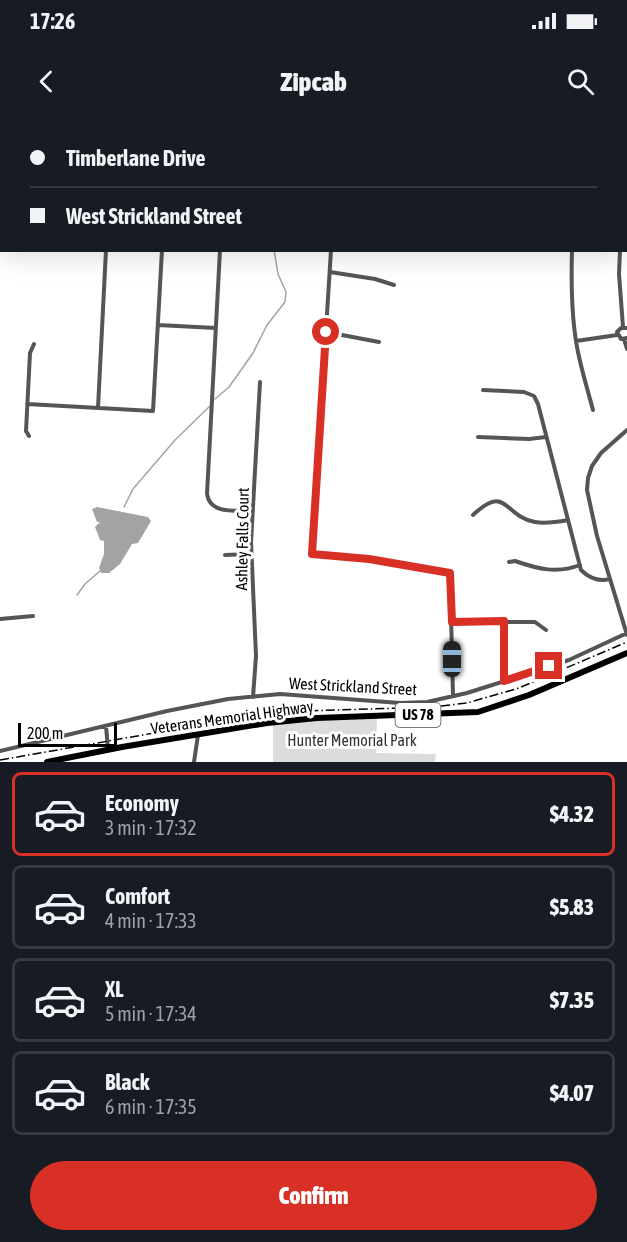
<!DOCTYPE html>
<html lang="en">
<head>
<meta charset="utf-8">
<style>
  :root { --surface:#171b24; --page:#20242c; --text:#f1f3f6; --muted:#9ea1a6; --line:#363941; --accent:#d93025 }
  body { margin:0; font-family:"Asap Condensed",sans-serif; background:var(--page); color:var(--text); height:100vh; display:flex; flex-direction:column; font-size:22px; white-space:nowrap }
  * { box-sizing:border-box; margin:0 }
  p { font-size:20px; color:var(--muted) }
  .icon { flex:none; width:33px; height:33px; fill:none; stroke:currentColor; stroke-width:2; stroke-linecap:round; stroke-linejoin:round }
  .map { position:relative; height:642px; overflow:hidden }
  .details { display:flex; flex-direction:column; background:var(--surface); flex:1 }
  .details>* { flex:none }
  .banner { position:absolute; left:0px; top:0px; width:627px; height:132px; box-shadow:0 6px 24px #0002; display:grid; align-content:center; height:132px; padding:0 30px; background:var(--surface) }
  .scale { position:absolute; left:18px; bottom:15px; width:99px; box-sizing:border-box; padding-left:6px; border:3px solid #000; border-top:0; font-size:16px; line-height:21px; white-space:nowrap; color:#000; -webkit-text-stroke:4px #fff; paint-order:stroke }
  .end { position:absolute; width:27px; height:27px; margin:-14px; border:8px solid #d93025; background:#fff; box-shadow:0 0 0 3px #fff }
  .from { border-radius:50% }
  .car { position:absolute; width:18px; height:36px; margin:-18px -9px; border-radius:8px; box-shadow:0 0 4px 2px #0007; background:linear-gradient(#222 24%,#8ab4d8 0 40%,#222 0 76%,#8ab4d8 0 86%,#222 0) }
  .banner b { display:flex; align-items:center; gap:21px; height:57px; font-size:22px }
  .banner b+b { border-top:2px solid var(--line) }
  .banner i { width:15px; height:15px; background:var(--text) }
  ul { padding:10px 0 0; list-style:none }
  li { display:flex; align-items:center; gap:18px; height:84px; margin:0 12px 9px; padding:0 18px; border:3px solid var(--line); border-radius:9px }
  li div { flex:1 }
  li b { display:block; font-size:22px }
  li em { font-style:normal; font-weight:800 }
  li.active { border-color:var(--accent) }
  li>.icon { width:54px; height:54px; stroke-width:1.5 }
  .action { display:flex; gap:12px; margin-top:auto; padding:12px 30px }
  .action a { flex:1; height:69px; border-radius:36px; background:var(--accent); color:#fff; font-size:24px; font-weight:800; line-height:69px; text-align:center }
  .status { display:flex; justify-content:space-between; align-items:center; height:42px; padding:0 30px; background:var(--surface); direction:ltr }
  .status svg { height:16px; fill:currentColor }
  header { display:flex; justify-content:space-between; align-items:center; height:78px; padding:0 30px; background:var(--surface); font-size:27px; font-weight:800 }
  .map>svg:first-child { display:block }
  .green { fill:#dcdcdc }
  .water { fill:#a3a3a3 }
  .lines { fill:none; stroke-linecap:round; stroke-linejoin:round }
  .stream { stroke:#a3a3a3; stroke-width:1.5 }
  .street { stroke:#555; stroke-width:4 }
  .primary { stroke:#000; stroke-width:6 }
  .rail { stroke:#000; stroke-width:1.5; stroke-dasharray:9 3 1.5 3; stroke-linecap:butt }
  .route { stroke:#d93025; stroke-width:8 }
  .labels { text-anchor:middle; stroke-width:6; stroke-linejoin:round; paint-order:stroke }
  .shield { fill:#fff; stroke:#4c4c4c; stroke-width:1.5 }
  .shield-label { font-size:15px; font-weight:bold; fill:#000 }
  .street-label { font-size:16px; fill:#000; stroke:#fff }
  .park-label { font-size:16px; fill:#333; stroke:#fff }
</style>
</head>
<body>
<div class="status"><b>17:26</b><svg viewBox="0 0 49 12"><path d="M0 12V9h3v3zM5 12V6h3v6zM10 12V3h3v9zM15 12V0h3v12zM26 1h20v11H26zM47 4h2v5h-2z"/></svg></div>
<header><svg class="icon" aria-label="back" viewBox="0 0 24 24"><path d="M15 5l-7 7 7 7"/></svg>Zipcab<svg class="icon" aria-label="search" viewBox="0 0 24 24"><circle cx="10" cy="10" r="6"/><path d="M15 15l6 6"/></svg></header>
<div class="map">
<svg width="627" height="642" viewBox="0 0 627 642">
  <rect width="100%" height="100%" fill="#fff"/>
  <!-- green -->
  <path class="green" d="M377 597 376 633 436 634 435 642H273V602Z"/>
  <!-- water -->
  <path class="water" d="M97 387 148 397 151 401 138 423 132 424 120 444 109 453H101L99 448 104 434V421L100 420 95 407 100 402H97L92 389Z"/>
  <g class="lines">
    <!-- stream -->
    <path class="stream" d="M240 2 241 0
      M215 279 229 267 253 233 267 205 285 182 286 172 278 154 274 130
      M124 387 133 369 175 320 210 286
      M77 475 85 464 100 451"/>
    <!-- street -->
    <path class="street" d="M560 2V0
      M220 130 207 374C210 395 236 390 253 391
      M331 130 312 434 369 439 450 453 453 576
      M572 130C571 164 571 199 578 232 582 252 588 271 593 290
      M620 130 619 154 623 207
      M330 152 375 159 394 165
      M158 205 216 208
      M627 208H621L617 212 621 219 627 218
      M326 212 379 222
      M624 219 627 229
      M576 221 617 215
      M483 270 524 272 534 276 538 284 581 450C589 458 598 462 610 459
      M27 284 153 291 162 130
      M98 288 106 130
      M29 316 26 311 30 233 34 224
      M478 317 529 319 546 317
      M473 395C507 363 503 396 535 402 546 404 557 402 568 400
      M225 435 251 434
      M509 442 515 441C538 449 557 454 580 445
      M0 499 33 496
      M504 501V561
      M452 502H535L546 510
      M627 515 597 416 587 370 588 358 592 346 601 333 627 310
      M253 577 256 536 251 422 260 262
      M106 606 108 629
      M0 631 167 591 228 579 280 574 400 583 427 582 467 573 530 553 569 540 627 513
      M194 642 198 615"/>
    <!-- primary -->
    <path class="primary" d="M47 642 122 627 267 603 317 598 478 592 529 575 627 533"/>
    <!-- rail -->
    <path class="rail" d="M0 640 274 592 432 587 467 583 519 568 627 522"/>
  </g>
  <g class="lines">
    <!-- route -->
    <path class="route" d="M326 212 312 434 369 439 450 453 452 502 504 501V561L549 546"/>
  </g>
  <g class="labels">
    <!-- shield labels -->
    <rect class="shield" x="395.5" y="583" width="45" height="24" rx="4.5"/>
    <g class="shield-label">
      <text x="418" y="600">US 78</text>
    </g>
    <!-- street labels -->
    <g class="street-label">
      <text transform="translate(242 419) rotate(-89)" y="6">Ashley Falls Court</text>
      <text transform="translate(353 566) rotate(3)" y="6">West Strickland Street</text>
      <text transform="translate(232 597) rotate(-8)" y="6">Veterans Memorial Highway</text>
    </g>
    <!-- park labels -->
    <g class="park-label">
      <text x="352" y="626">Hunter Memorial Park</text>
    </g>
  </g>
</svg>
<div class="scale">200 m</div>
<i class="end from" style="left:326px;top:212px"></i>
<i class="end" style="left:549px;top:546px"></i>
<i class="car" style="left:452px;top:539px;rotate:0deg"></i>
<div class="banner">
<b><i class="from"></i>Timberlane Drive</b>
<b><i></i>West Strickland Street</b>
</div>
</div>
<section class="details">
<ul>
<li class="active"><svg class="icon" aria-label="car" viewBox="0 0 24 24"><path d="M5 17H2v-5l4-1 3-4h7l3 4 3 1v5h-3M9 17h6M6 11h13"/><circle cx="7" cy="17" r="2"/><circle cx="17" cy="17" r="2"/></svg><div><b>Economy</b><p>3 min · 17:32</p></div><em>$4.32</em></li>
<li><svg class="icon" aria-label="car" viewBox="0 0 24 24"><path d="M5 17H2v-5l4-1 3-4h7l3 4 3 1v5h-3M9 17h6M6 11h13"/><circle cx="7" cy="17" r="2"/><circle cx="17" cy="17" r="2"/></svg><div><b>Comfort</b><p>4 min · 17:33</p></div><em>$5.83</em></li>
<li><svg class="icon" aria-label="car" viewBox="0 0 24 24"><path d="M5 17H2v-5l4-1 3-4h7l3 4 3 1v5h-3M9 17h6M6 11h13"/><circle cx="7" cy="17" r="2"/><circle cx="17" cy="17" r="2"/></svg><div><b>XL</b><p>5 min · 17:34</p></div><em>$7.35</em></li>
<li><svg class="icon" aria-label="car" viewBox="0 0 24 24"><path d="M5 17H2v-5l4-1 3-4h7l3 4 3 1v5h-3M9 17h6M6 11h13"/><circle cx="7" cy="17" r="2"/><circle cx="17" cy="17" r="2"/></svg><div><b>Black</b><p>6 min · 17:35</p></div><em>$4.07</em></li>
</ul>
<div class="action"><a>Confirm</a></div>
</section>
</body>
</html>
